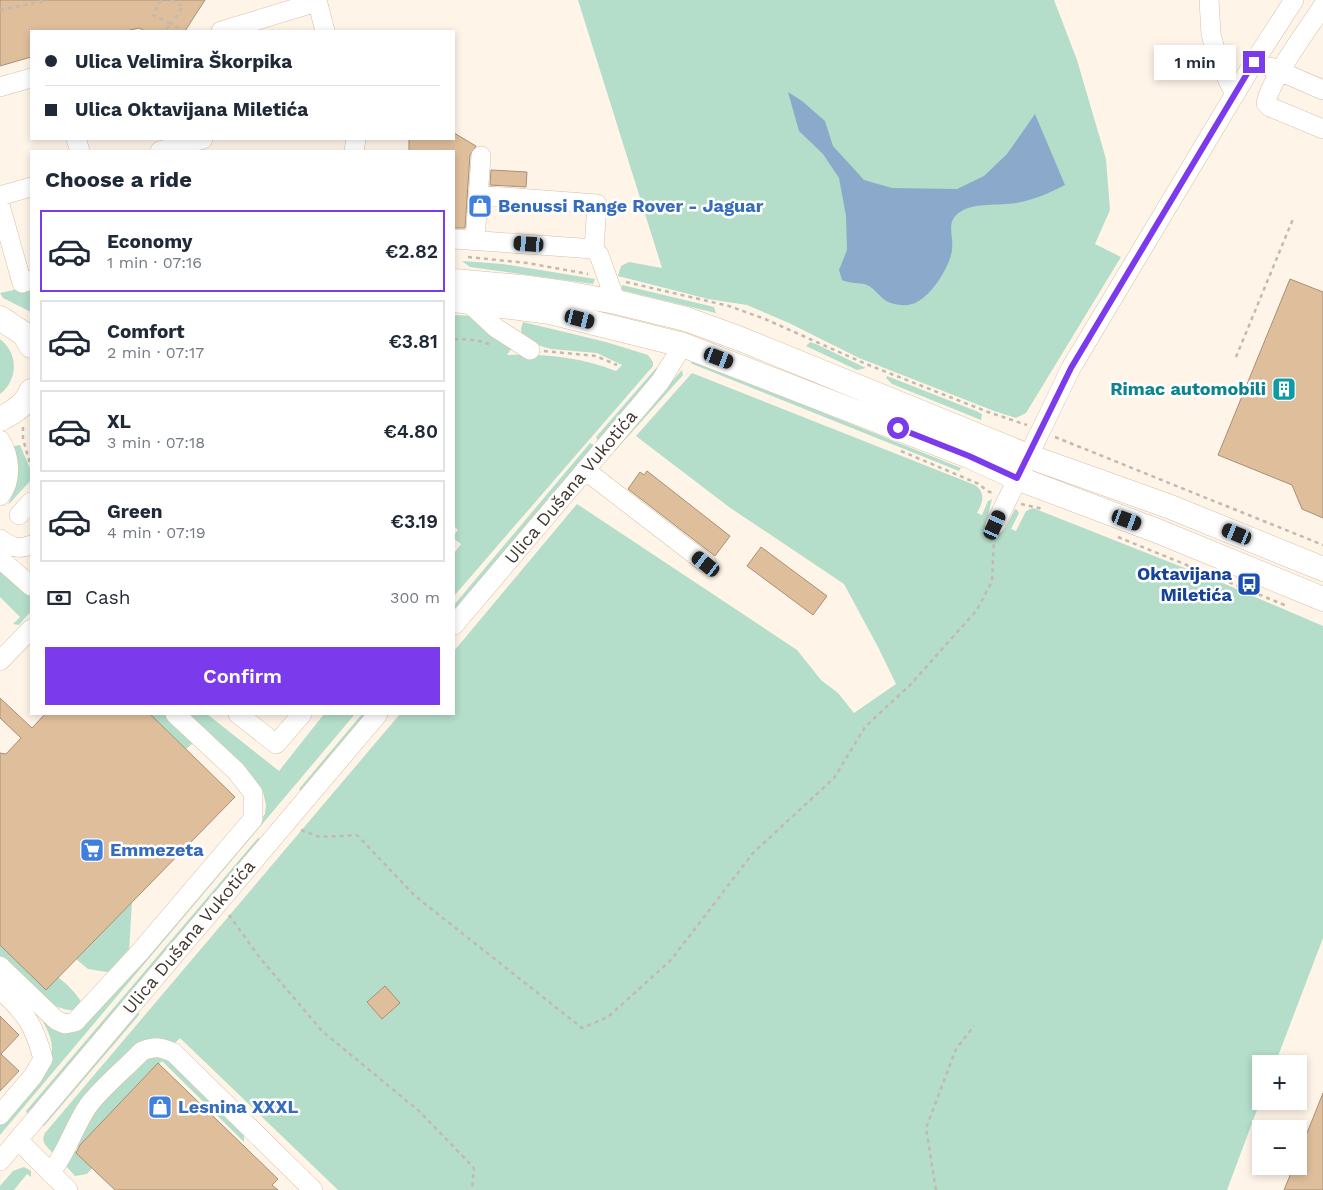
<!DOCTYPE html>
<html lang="en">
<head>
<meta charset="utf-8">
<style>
  :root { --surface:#fff; --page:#f6f6f7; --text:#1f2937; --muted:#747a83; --line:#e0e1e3; --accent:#7c3aed }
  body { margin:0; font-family:"Work Sans",sans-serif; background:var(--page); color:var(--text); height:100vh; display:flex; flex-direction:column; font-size:19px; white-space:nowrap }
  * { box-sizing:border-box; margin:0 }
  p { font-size:16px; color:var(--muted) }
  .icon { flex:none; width:28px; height:28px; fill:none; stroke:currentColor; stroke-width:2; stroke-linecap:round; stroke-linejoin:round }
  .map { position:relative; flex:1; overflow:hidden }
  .sheet { position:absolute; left:30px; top:150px; width:425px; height:565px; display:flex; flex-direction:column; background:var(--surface); border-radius:0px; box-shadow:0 2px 8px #0003 }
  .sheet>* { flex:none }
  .guide { position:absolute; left:30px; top:30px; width:425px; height:110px; border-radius:0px; box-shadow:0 2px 8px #0003; display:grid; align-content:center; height:110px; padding:0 15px; background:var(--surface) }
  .buttons { position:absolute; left:1252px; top:1055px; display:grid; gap:10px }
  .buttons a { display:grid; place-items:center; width:55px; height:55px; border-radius:0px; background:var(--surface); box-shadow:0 2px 8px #0003; font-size:25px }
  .end { position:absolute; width:22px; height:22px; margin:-11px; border:6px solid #7c3aed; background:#fff; box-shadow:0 0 0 2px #fff }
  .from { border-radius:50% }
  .bubble { position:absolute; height:35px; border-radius:0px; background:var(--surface); box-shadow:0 2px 8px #0003; font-size:16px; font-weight:600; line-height:35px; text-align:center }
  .car { position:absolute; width:15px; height:30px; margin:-15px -8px; border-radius:6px; box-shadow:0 0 4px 1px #0007; background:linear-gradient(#222 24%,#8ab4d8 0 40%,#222 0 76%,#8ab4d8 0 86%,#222 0) }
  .guide b { display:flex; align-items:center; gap:18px; height:48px; font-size:19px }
  .guide b+b { border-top:1px solid var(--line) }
  .guide i { width:12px; height:12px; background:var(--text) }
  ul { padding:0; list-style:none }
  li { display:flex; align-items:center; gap:15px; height:82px; margin:0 10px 8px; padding:0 5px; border:2px solid var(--line); border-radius:0px }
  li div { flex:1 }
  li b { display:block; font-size:19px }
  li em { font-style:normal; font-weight:600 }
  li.on { border-color:var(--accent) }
  li>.icon { width:45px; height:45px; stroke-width:1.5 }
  h2 { padding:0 15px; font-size:22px; line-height:60px }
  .pay { display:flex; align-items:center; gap:12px; height:55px; padding:0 15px; font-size:19px }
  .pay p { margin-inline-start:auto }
  .primary-button { display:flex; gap:10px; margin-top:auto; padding:10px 15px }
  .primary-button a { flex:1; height:58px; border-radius:0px; background:var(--accent); color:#fff; font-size:20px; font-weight:600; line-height:58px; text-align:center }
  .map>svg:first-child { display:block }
  .green { fill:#b4ddca }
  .water { fill:#8baacb }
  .building { fill:#dfbe9c; stroke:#a88f75 }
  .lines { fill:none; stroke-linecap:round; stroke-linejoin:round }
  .minor-casing { stroke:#d9bfa3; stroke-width:20 }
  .major-casing { stroke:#d9bfa3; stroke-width:25 }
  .path { stroke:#c4b9ae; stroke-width:2.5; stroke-dasharray:4 4; stroke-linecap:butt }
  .minor { stroke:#fff; stroke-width:19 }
  .major { stroke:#fff; stroke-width:24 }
  .route { stroke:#7c3aed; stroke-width:6 }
  .labels { text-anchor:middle; stroke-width:5; stroke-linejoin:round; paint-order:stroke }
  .shop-label { font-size:18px; font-weight:bold; fill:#366cbe; stroke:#fff; text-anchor:start }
  .culture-label { font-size:18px; font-weight:bold; fill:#0d838f; stroke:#fff; text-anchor:end }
  .street-label { font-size:18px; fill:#43382d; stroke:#fff }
  .transit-label { font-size:18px; font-weight:bold; fill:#164399; stroke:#fff; text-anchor:end }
</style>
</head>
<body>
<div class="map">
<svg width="1323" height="1190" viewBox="0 0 1323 1190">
  <rect width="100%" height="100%" fill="#fff4e8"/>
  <!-- green -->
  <path class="green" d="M578 0H1054L1077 60 1106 159 1110 210 1095 244 1121 257 1026 413 1016 418 994 411 859 358 789 323 747 305 708 299 618 276 621 266 629 262 662 268Z
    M462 261 503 264 595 279 593 284 470 267Z
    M622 285 714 307 716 313 621 290Z
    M31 286V312L3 298 0 293Z
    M454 315 476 316 513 346 507 355C545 354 580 357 616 371L622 365 597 353 551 349 523 341 521 329 523 322 606 342 648 355 653 362V366L454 596V553L461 544 454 539V535L458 530 454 526Z
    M0 339C19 354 18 380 0 394Z
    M810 342 816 344 866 368 857 370 806 346Z
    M703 359 790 394 824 413 961 468 959 471 690 363Z
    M657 367 656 375 598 441 596 437Z
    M682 370 683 375 614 452 609 451Z
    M692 373 975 485C986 493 983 502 977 513L982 515 988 501 992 499 987 519 1005 528 1015 509 1017 510 1019 513 1011 529 1016 531 1026 511 1033 508 1225 584 1323 626V938L1275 1064H1261V1099L1227 1190H338L180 1038 173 1045C165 1037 155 1037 145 1040L54 1154C47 1147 40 1142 45 1133L400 714H454V651L577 504 797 650 821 680 838 693 854 713 896 684 878 647 844 584 729 507 636 436Z
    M887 376 976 411 982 414 981 420 892 384 886 378Z
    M590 443 594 445 454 611V605Z
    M20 445 31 471V480L8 505C17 484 19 468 14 446Z
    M0 567 31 596V611L19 625 13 624 20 617 0 597Z
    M150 714H168L194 742 186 749Z
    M185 714H207L279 771 324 714H355L0 1135V1125C16 1106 44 1080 51 1056 54 1044 49 1032 43 1022L54 1026 83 1027 265 814 266 805 263 792Z
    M362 714H367L301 791 299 789Z
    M258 838 262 839 28 1116 26 1111Z
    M132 902 129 953 120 967 107 972 88 969 76 959Z
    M0 945C30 961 64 973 82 1003L80 1009C53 1018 18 975 0 958Z
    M139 1009V1015L44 1126H40Z
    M164 1055 244 1131V1142L162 1061 75 1150 92 1168 87 1174 75 1176 65 1165 85 1123 98 1105 146 1057Z
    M24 1167 31 1171V1177L27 1174 14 1190H0V1186L13 1171Z"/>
  <!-- water -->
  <path class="water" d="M788 92 802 101 825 121 833 146 864 180 892 188 957 189 984 176 1007 154 1035 114 1065 185C1049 193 1034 200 1016 203 999 206 975 202 960 212 945 222 954 235 952 250 950 266 932 295 917 302 910 306 900 306 891 303 882 301 876 289 867 285 859 282 850 284 842 280L839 270 847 250 846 216 839 178 823 154 799 131Z"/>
  <!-- building -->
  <path class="building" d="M0 0H205L185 31H145L139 28 126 31H31V57L0 66Z
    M454 133 476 146 470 155 465 228H454V151H409V139H454Z
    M491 170 527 172 526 187 490 185Z
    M1290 279 1323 292V518L1302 509 1292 485 1218 455Z
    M647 471 730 536 715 556 628 489 640 472 644 475Z
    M761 547 827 596 813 615 747 566Z
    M0 698 32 728 45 714H150L235 797 46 990 0 945V753L6 754 21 738 0 718Z
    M385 986 400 1003 382 1019 367 1002Z
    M0 1016 19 1035 1 1054 19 1071 0 1091Z
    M158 1063 278 1179 272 1185 278 1190H115L76 1153 80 1145Z
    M1323 1093V1190H1284L1294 1166H1299V1153Z"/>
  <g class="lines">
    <!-- minor casing -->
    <g class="minor-casing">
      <path id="minor" d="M317 0 325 31
        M1209 0 1211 34 1217 57 1235 95
        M1323 6C1308 29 1271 78 1266 103L1270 107 1323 129
        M221 31 317 2
        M1270 67 1323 90
        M0 87 31 78
        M76 139 80 151
        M160 151 203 139
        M354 151 356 139
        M478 195 597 204 594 249
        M0 196 31 187
        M0 205 22 283 31 280
        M454 239 594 249 599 255 616 302
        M475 240 481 156
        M468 302 496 328 530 350
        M0 440C10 456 13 480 0 496
        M585 470 707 564
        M19 515 31 502
        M995 525 1071 368 1254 62 1294 0
        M0 539C11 547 18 550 31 545
        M0 559 31 586
        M454 625 660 382 683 345
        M0 661 31 629
        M238 714 276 744 302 714
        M0 966 56 1020 65 1024 75 1022 139 953 253 819V793L236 771 175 714
        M0 989C26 1014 34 1024 43 1059L33 1076 0 1115
        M18 1140 68 1190
        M0 1161 378 714
        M50 1173C67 1153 73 1128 88 1106 103 1086 125 1069 142 1051 155 1046 161 1047 174 1053L313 1190"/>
    </g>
    <!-- major casing -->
    <g class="major-casing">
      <path id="major" d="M454 281 521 287 565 293 616 302 686 319 738 338 1028 456 1168 506 1323 569
        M454 300 550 312 683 345 969 456 1017 478 1160 532 1323 599
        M0 318 24 334 31 346
        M0 419C13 413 26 405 31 391"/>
    </g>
    <!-- path -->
    <path class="path" d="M161 0 153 15 171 24 165 31
      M171 0 183 6 171 24 184 31
      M0 10 48 0
      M468 257 527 263 588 274
      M626 282 729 306 765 319 866 364 988 412 1027 425
      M454 339 476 340 489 344
      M544 351 596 356 617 365
      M1236 357 1293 219
      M23 427V439L31 467
      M1055 437 1323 545
      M901 451 979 484 987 491 993 493
      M1021 504 1043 509
      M1118 537 1287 606
      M301 830 320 837 357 835 415 896 582 1028 608 1017 671 960 753 853 834 778 865 727 910 685 977 610 992 581 994 539
      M229 915 260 958 322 1031 419 1111 474 1168 472 1190
      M936 1190 926 1128 956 1049 974 1026"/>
    <!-- minor -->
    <use href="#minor" class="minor"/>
    <!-- major -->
    <use href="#major" class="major"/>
  </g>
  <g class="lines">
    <!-- route -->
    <path class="route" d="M898 428 969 456 1017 478 1071 368 1254 62"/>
  </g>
  <!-- icons -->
  <defs>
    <g id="shop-square" transform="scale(1.25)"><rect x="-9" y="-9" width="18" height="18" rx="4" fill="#3f7fe0" stroke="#fff"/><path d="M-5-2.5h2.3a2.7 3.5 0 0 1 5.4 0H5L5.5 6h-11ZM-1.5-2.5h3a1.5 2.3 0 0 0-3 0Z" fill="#fff"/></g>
    <g id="building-square" transform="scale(1.25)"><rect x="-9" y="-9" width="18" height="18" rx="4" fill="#0f9aa8" stroke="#fff"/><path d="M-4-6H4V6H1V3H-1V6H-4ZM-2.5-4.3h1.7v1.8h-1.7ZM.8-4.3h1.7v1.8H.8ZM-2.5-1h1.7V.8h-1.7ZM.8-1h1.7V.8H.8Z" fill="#fff"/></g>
    <g id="bus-square" transform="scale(1.25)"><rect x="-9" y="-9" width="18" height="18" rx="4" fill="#1a4fb4" stroke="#fff"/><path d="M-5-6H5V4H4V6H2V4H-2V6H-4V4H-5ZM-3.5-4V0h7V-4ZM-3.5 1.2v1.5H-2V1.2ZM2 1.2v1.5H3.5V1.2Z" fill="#fff"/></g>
    <g id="supermarket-square" transform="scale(1.25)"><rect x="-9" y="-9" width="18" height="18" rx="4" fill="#3f7fe0" stroke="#fff"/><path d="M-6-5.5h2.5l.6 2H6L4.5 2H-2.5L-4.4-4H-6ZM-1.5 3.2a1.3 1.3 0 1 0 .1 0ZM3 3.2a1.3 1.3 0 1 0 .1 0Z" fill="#fff"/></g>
  </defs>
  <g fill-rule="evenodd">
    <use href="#shop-square" x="480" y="206"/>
    <use href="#building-square" x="1284" y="389"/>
    <use href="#bus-square" x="1249" y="584"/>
    <use href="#supermarket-square" x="92" y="850"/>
    <use href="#shop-square" x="160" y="1107"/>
  </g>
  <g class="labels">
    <!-- shop labels -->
    <g class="shop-label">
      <text x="498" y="212">Benussi Range Rover - Jaguar</text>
      <text x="110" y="856">Emmezeta</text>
      <text x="178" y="1113">Lesnina XXXL</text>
    </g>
    <!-- culture labels -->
    <g class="culture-label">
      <text x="1266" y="395">Rimac automobili</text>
    </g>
    <!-- street labels -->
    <g class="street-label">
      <text transform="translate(571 487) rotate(-50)" y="6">Ulica Dušana Vukotića</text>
      <text transform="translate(189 937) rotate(-50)" y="6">Ulica Dušana Vukotića</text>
    </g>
    <!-- transit labels -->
    <g class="transit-label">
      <text x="1232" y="580">Oktavijana<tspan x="1232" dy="21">Miletića</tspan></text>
    </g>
  </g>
</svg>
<div class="buttons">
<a>+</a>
<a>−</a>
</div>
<i class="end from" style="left:898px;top:428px"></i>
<i class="end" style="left:1254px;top:62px"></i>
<div class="bubble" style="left:1154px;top:45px;width:82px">1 min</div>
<i class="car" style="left:529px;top:244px;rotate:274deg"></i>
<i class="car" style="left:580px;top:319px;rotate:104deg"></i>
<i class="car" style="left:719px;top:358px;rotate:111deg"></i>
<i class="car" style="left:1127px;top:520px;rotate:110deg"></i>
<i class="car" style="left:995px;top:525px;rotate:24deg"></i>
<i class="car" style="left:1237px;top:534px;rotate:292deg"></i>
<i class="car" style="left:706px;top:564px;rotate:308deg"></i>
<div class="guide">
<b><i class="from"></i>Ulica Velimira Škorpika</b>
<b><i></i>Ulica Oktavijana Miletića</b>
</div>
<section class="sheet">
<h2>Choose a ride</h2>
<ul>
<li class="on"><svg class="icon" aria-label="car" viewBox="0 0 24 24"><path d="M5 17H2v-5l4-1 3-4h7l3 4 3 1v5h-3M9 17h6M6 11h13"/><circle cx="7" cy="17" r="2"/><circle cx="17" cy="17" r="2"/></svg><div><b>Economy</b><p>1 min · 07:16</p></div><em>€2.82</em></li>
<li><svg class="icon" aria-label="car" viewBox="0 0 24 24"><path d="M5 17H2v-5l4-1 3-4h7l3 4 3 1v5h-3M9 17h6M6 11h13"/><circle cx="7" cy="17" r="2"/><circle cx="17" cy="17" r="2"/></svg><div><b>Comfort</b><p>2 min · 07:17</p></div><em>€3.81</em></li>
<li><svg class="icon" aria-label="car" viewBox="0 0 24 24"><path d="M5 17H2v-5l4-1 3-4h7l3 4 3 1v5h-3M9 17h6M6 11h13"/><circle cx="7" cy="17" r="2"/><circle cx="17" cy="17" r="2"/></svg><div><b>XL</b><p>3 min · 07:18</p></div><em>€4.80</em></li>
<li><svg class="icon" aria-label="car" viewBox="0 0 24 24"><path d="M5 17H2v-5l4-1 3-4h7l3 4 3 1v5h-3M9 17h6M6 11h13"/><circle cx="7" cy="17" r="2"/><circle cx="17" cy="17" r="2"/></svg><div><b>Green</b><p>4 min · 07:19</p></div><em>€3.19</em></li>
</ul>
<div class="pay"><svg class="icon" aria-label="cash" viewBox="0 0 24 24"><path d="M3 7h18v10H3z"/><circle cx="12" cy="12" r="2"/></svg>Cash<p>300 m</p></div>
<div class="primary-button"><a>Confirm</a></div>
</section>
</div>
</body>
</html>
